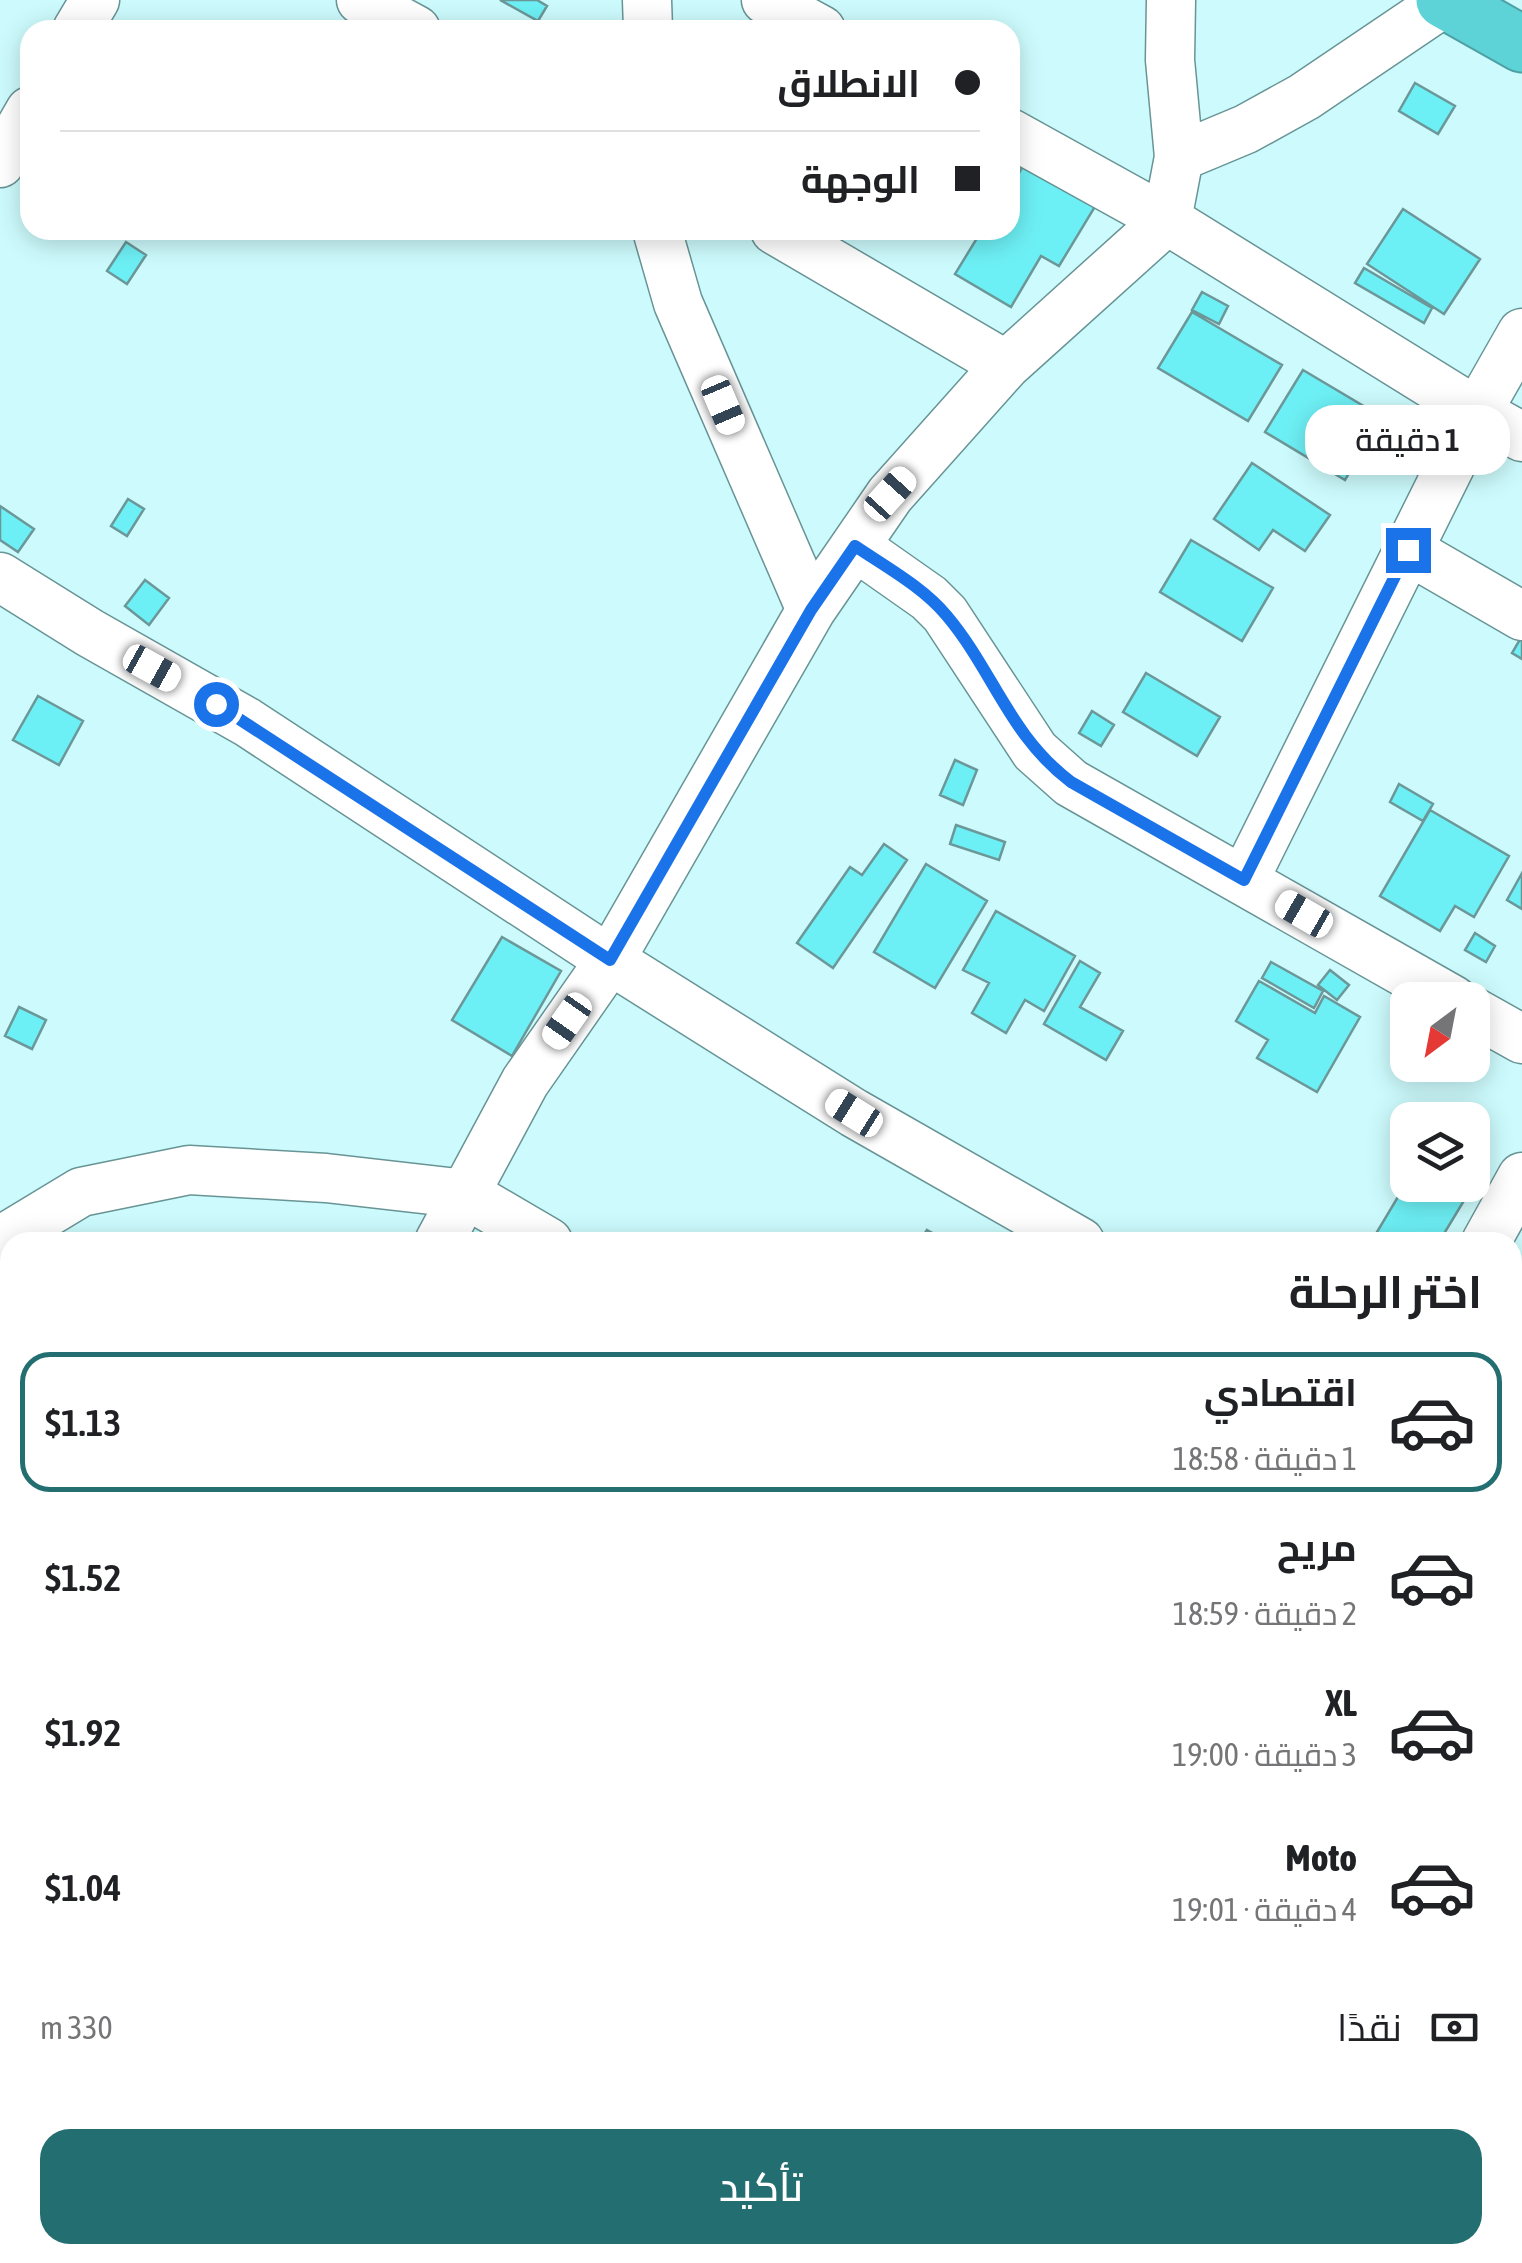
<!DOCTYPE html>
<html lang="ar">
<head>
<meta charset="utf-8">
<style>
  :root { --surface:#fff; --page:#f2f2f2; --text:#202124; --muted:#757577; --line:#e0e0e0; --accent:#236e71 }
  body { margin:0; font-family:"Asap Condensed",Cairo,sans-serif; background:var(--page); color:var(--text); direction:rtl; height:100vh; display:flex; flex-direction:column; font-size:38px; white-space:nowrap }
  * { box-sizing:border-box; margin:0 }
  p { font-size:32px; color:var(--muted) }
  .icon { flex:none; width:55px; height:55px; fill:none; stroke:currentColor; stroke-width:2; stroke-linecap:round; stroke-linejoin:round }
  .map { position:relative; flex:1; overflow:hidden; direction:ltr }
  .drawer { position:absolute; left:0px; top:1232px; width:1522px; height:1032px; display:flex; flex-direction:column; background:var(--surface); border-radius:30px 30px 0 0; box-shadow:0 5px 25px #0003; direction:rtl }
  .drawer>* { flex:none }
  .banner { position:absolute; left:20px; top:20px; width:1000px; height:220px; border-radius:30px; box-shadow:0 5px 25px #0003; direction:rtl; display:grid; align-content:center; height:220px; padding:0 40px; background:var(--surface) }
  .needle { width:65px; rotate:212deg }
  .controls { position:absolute; left:1390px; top:982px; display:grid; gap:20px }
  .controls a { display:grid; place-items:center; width:100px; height:100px; border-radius:20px; background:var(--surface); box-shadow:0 5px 25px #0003; font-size:50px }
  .end { position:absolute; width:45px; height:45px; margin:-22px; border:12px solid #1a73e8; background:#fff; box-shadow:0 0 0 5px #fff }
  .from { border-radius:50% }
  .bubble { position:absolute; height:70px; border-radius:30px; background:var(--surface); box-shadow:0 5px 25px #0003; font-size:32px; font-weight:600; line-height:70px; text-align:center; direction:rtl }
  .car { position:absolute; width:30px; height:60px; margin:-30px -15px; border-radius:12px; box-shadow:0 0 8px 2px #0007; background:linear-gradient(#fff 24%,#345 0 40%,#fff 0 76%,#345 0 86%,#fff 0) }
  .banner b { display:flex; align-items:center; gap:35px; height:95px; font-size:38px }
  .banner b+b { border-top:2px solid var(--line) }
  .banner i { width:25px; height:25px; background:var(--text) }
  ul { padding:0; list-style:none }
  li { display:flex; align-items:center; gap:30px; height:140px; margin:0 20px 15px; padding:0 20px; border:5px solid transparent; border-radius:30px }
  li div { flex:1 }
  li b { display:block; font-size:38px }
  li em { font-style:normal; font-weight:600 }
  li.active { border-color:var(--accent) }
  li>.icon { width:90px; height:90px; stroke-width:1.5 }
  h2 { padding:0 40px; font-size:45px; line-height:120px }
  .pay { display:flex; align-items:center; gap:25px; height:110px; padding:0 40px; font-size:38px }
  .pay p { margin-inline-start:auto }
  .cta { display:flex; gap:20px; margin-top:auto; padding:20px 40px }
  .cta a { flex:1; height:115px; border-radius:30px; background:var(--accent); color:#fff; font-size:40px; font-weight:600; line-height:115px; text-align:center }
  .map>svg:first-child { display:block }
  .building { fill:#6df0f5; stroke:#6c9799; stroke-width:2.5 }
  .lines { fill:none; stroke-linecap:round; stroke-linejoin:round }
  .minor-casing { stroke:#689495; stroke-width:51 }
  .highway-casing { stroke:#4da0a4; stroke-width:59 }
  .minor { stroke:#fff; stroke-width:48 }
  .highway { stroke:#5dd3d8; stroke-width:55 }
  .route { stroke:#1a73e8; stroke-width:12 }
</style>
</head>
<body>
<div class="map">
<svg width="1522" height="2263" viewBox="0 0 1522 2263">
  <rect width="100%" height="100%" fill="#cdfbfd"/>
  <!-- building -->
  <path class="building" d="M500 0H537L547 6 538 21Z
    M1415 83 1455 106 1438 134 1399 111Z
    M1028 157 1099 200 1059 266 1041 256 1011 307 955 274 982 230H1010V167L1019 173Z
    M1403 209 1480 259 1444 314 1367 264Z
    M126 242 146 255 127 284 107 271Z
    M1364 268 1432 308 1424 323 1355 283Z
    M1202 292 1228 306 1219 324 1192 310Z
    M1192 312 1282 365 1248 421 1158 368Z
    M1303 370 1382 417 1345 480 1265 432Z
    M1252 463 1330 515 1305 551 1273 530 1259 550 1214 519Z
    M128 499 144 509 127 536 111 526Z
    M0 506 34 529 18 552 0 540Z
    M1191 540 1273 588 1242 641 1160 592Z
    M145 580 169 598 149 625 125 606Z
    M1522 636V659L1512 653Z
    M1146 673 1220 717 1197 756 1123 712Z
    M38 696 83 721 59 765 13 740Z
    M1092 711 1114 725 1101 746 1079 733Z
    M955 760 977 770 963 805 940 795Z
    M1399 784 1433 804 1423 821 1390 802Z
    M1430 810 1509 856 1474 917 1455 906 1440 931 1380 896Z
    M956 825 1005 842 999 860 950 844Z
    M884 844 907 860 833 968 797 943 850 867 862 875Z
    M926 864 987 901 935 988 874 952Z
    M1522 873V909L1507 900Z
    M996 911 1075 956 1044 1011 1025 1000 1006 1033 972 1013 989 983 963 970Z
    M1475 933 1495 946 1486 962 1465 950Z
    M502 937 561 971 512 1056 452 1020Z
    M1080 961 1100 973 1080 1007 1123 1031 1106 1060 1044 1024Z
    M1271 962 1323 991 1314 1008 1262 978Z
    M1330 970 1349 985 1337 1000 1318 985Z
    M1259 981 1315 1013 1324 996 1360 1017 1317 1092 1257 1058 1268 1040 1236 1021Z
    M19 1007 46 1020 32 1049 5 1036Z
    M1408 1180V1185L1474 1184 1439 1242H1371Z
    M1016 1228 1041 1242H1007Z
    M927 1230 949 1242H919Z
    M8 1459 10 1460V1534L0 1528V1471Z
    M0 1541 10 1547V1612L0 1629V1579L3 1574 0 1572Z
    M1522 1664V1694L1512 1688V1680Z
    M1512 1711 1522 1715V1782L1512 1777Z
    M2 1791 10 1796V1855L0 1849Z
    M1512 1860 1522 1866V1900L1517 1908 1512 1905Z
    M0 1873 10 1878V1930L0 1924Z
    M71 2255H92L106 2263H66Z
    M133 2255H139L152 2263H129Z
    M217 2255H280L275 2263H212Z
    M652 2255H723L718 2263H665Z
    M749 2255H806L801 2263H761Z
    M1201 2255H1233L1240 2259 1238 2263H1196Z
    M1253 2255H1290L1284 2263H1263Z"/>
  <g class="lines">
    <!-- minor casing -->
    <g class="minor-casing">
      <path id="minor" d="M361 0 416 30
        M647 0 648 30
        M766 0 821 30
        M77 30 95 0
        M1010 133 1167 220 1477 412 1522 437
        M1179 157 1246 129 1304 97 1446 1
        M0 163 30 111
        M657 230 678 303 811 610
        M775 230 1006 365
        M855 546 929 598 945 614 1035 751 1071 783 1453 1000
        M1408 550 1522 616
        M0 577 90 633 247 722 610 960 854 1113 1080 1242
        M1244 880 1477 412 1522 333
        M1472 1011 1522 1039
        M0 1241 81 1192 189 1170 326 1178 466 1194 548 1242
        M439 1242 525 1082 610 960 811 610 890 495 1006 365 1167 220 1179 157 1170 60 1171 0
        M1486 1242 1522 1177
        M0 1405 10 1411
        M1512 1502 1522 1507
        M0 1754 10 1760
        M1512 1820 1522 1825
        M1512 1948 1522 1932
        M0 2011 10 2017
        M1512 2078 1522 2083
        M0 2211 10 2195
        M404 2255 417 2263
        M874 2255 889 2263
        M1398 2255 1411 2263
        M506 2263 510 2255
        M1067 2263 1072 2255"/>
    </g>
    <!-- highway casing -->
    <g class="highway-casing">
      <path id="highway" d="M1444 0 1522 44"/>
    </g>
    <!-- minor -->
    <use href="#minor" class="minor"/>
    <!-- highway -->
    <use href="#highway" class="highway"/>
  </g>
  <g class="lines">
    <!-- route -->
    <path class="route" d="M216 704 610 960 811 610 855 546C886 567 923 587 947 616 994 672 1009 735 1071 782L1244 880 1408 550"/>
  </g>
</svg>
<div class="controls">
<a><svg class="needle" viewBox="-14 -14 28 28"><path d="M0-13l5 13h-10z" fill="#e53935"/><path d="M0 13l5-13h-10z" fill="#757577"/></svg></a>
<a><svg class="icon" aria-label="layers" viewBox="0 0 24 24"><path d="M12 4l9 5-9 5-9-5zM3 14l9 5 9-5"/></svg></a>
</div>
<i class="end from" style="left:216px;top:704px"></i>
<i class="end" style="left:1408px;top:550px"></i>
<div class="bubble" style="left:1305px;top:405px;width:205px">1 دقيقة</div>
<i class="car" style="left:723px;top:405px;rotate:157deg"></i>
<i class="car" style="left:890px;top:494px;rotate:42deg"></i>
<i class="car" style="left:152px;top:668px;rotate:119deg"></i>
<i class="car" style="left:1304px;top:914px;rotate:300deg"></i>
<i class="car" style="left:567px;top:1021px;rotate:215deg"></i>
<i class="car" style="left:854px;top:1113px;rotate:302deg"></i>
<div class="banner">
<b><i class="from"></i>الانطلاق</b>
<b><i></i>الوجهة</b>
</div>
<section class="drawer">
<h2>اختر الرحلة</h2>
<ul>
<li class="active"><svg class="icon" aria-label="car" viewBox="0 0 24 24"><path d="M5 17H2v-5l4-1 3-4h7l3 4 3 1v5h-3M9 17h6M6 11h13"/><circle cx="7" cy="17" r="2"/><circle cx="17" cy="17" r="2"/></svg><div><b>اقتصادي</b><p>1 دقيقة · 18:58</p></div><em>$1.13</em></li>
<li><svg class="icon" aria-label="car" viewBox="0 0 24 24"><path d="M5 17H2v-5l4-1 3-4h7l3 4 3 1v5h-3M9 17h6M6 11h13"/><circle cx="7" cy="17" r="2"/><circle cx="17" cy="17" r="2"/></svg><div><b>مريح</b><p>2 دقيقة · 18:59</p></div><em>$1.52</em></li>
<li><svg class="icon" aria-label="car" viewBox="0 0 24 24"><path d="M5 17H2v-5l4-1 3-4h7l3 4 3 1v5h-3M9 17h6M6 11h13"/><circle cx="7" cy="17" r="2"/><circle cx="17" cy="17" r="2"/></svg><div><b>XL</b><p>3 دقيقة · 19:00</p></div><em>$1.92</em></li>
<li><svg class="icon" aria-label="car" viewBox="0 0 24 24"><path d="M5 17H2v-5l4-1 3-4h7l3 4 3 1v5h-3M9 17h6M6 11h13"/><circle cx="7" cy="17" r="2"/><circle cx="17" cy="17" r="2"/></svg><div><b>Moto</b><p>4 دقيقة · 19:01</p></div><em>$1.04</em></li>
</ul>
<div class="pay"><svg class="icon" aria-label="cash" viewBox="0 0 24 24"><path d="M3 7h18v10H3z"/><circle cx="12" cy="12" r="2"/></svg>نقدًا<p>330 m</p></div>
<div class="cta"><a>تأكيد</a></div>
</section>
</div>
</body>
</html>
